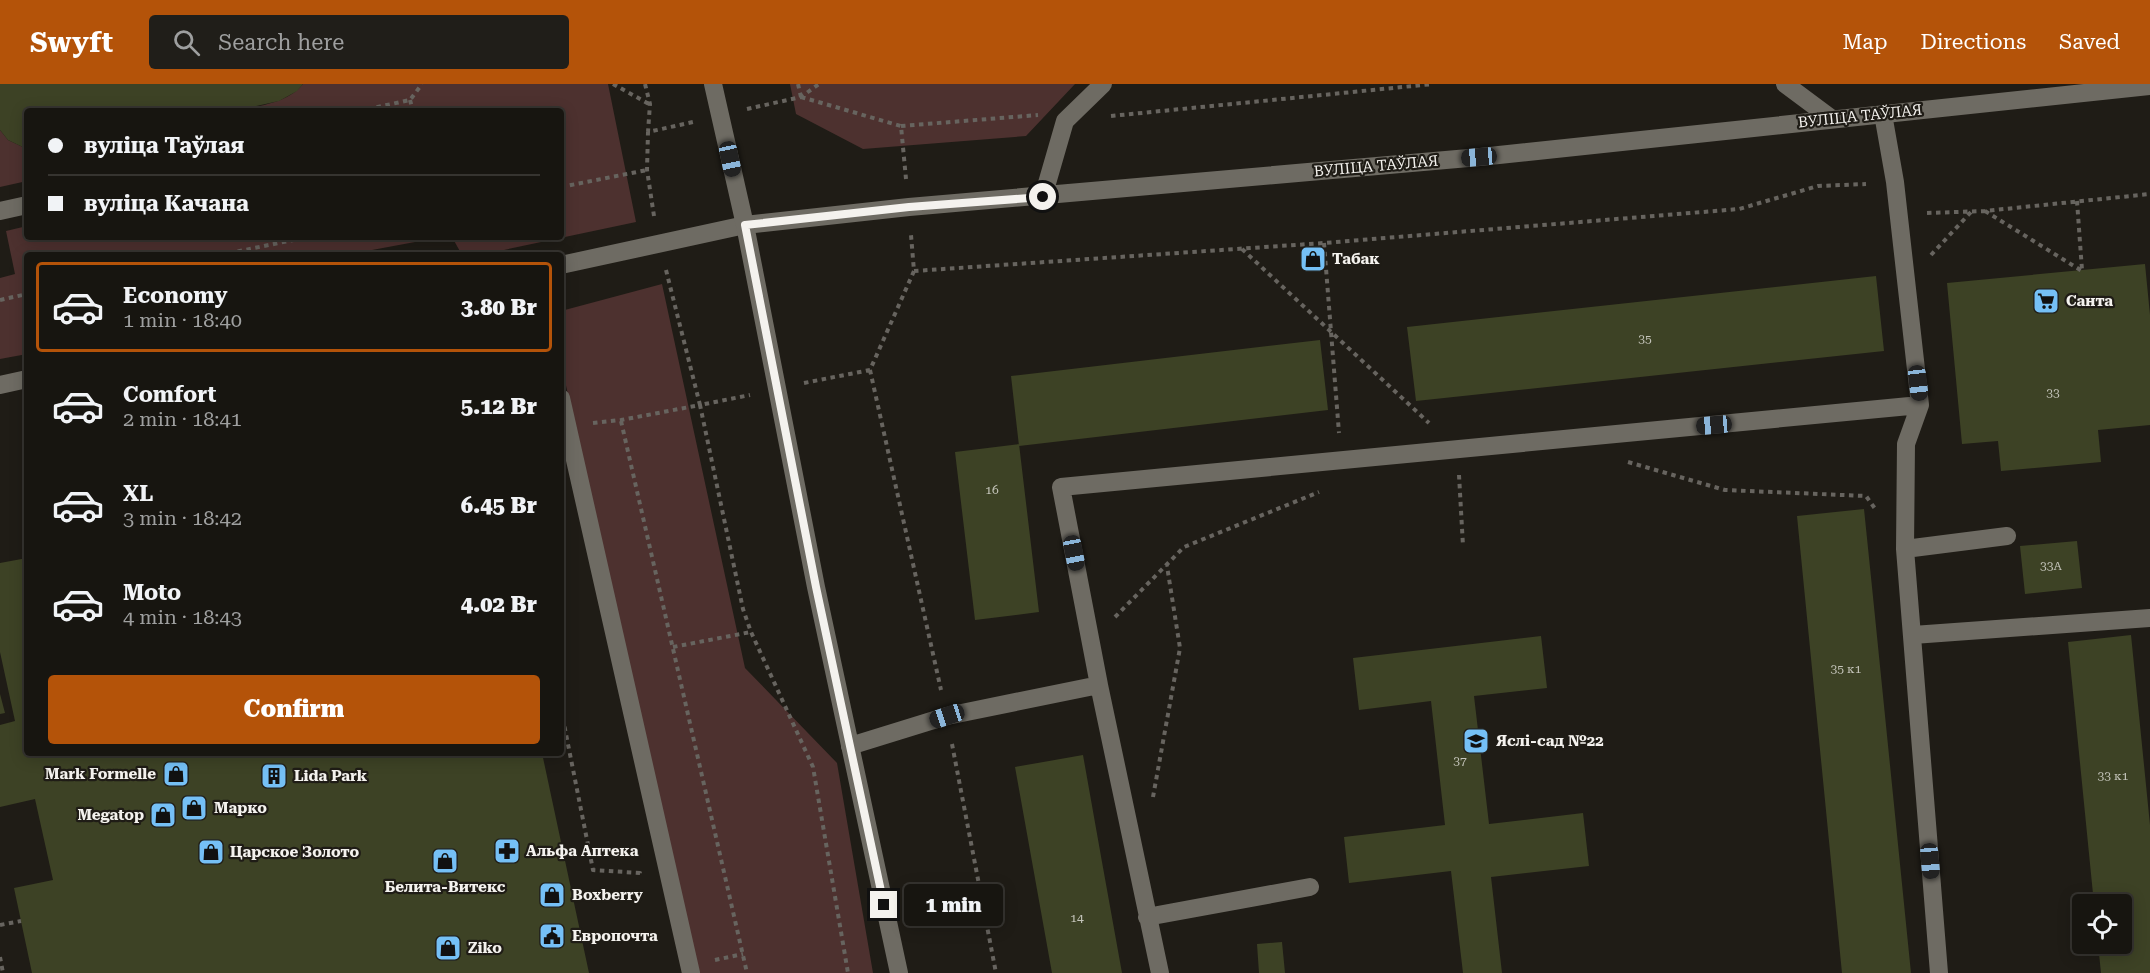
<!DOCTYPE html>
<html lang="en">
<head>
<meta charset="utf-8">
<style>
  :root { --surface:#171510; --page:#201e19; --text:#f1f3f6; --muted:#9e9f9f; --line:#363430; --accent:#b45309 }
  body { margin:0; font-family:"Roboto Serif",serif; background:var(--page); color:var(--text); height:100vh; display:flex; flex-direction:column; font-size:22px; white-space:nowrap }
  * { box-sizing:border-box; margin:0 }
  p { font-size:20px; color:var(--muted) }
  .icon { flex:none; width:33px; height:33px; fill:none; stroke:currentColor; stroke-width:2; stroke-linecap:round; stroke-linejoin:round }
  .map { position:relative; flex:1; overflow:hidden }
  .panel { position:absolute; left:24px; top:168px; width:540px; height:504px; display:flex; flex-direction:column; background:var(--surface); border-radius:6px; box-shadow:0 3px 15px #0003,0 0 0 2px var(--line) }
  .panel>* { flex:none }
  .guide { position:absolute; left:24px; top:24px; width:540px; height:132px; border-radius:6px; box-shadow:0 3px 15px #0003,0 0 0 2px var(--line); display:grid; align-content:center; height:132px; padding:0 24px; background:var(--surface) }
  .tools { position:absolute; left:2072px; top:810px; display:grid; gap:12px }
  .tools a { display:grid; place-items:center; width:60px; height:60px; border-radius:6px; background:var(--surface); box-shadow:0 3px 15px #0003,0 0 0 2px var(--line); font-size:30px }
  .end { position:absolute; width:27px; height:27px; margin:-14px; border:8px solid #f4f2ee; background:#111; box-shadow:0 0 0 3px #111 }
  .from { border-radius:50% }
  .bubble { position:absolute; height:42px; border-radius:6px; background:var(--surface); box-shadow:0 3px 15px #0003,0 0 0 2px var(--line); font-size:20px; font-weight:800; line-height:42px; text-align:center }
  .car { position:absolute; width:18px; height:36px; margin:-18px -9px; border-radius:8px; box-shadow:0 0 4px 2px #0007; background:linear-gradient(#222 24%,#8ab4d8 0 40%,#222 0 76%,#8ab4d8 0 86%,#222 0) }
  .guide b { display:flex; align-items:center; gap:21px; height:57px; font-size:22px }
  .guide b+b { border-top:2px solid var(--line) }
  .guide i { width:15px; height:15px; background:var(--text) }
  ul { padding:10px 0 0; list-style:none }
  li { display:flex; align-items:center; gap:18px; height:90px; margin:0 12px 9px; padding:0 12px; border:3px solid transparent; border-radius:6px }
  li div { flex:1 }
  li b { display:block; font-size:22px }
  li em { font-style:normal; font-weight:800 }
  li.on { border-color:var(--accent) }
  li>.icon { width:54px; height:54px; stroke-width:1.5 }
  .button { display:flex; gap:12px; margin-top:auto; padding:12px 24px }
  .button a { flex:1; height:69px; border-radius:6px; background:var(--accent); color:#fff; font-size:24px; font-weight:800; line-height:69px; text-align:center }
  header { display:flex; align-items:center; gap:36px; box-sizing:border-box; height:84px; padding:0 30px; background:var(--accent); color:#fff }
  header strong { font-size:28px }
  nav { display:flex; gap:33px; margin-inline-start:auto; font-size:21px }
  .search { width:420px; height:54px; background:var(--page); display:flex; align-items:center; gap:15px; box-sizing:border-box; padding:0 21px; border-radius:6px; color:var(--muted); font-size:22px }
  .map>svg:first-child { display:block }
  .green { fill:#4d312f }
  .building { fill:#3d4225 }
  .lines { fill:none; stroke-linecap:round; stroke-linejoin:round }
  .path { stroke:#67645f; stroke-width:4; stroke-dasharray:4.5 4.5; stroke-linecap:butt }
  .service { stroke:#6e6b63; stroke-width:18 }
  .secondary { stroke:#6e6b63; stroke-width:18 }
  .route { stroke:#f4f2ee; stroke-width:8 }
  .labels { text-anchor:middle; stroke-width:4.5; stroke-linejoin:round; paint-order:stroke }
  .number-label { font-size:12px; fill:#c6c6bc }
  .street-label { font-size:15px; fill:#f4f2ee; stroke:#1f1c16 }
  .poi-label { font-size:15px; font-weight:bold; fill:#f4f2ee; stroke:#1f1c16; text-anchor:start }
</style>
</head>
<body>
<header>
<strong>Swyft</strong>
<div class="search"><svg class="icon" aria-label="search" viewBox="0 0 24 24"><circle cx="10" cy="10" r="6"/><path d="M15 15l6 6"/></svg>Search here</div>
<nav><a>Map</a><a>Directions</a><a>Saved</a></nav>
</header>
<div class="map">
<svg width="2150" height="889" viewBox="0 0 2150 889">
  <rect width="100%" height="100%" fill="#1f1c16"/>
  <!-- green -->
  <path class="green" d="M303 0H608L636 138 480 171H462L452 153H561V27H234C257 22 287 20 303 0Z
    M790 0H1075L1026 52 863 65 796 30Z
    M0 46 8 56 27 65V97L0 103Z
    M27 142V153H442L345 171H27V270L0 275V194L15 190 6 147Z
    M662 200 745 584 837 679 873 889H691L561 278V227Z"/>
  <!-- building -->
  <path class="building" d="M0 0H303L297 7 279 17 234 27H27V65L8 56 0 46Z
    M2145 180 2150 231V341L2098 346 2101 378 2001 387 1998 357 1962 360 1947 199Z
    M1876 192 1884 267 1416 317 1407 243Z
    M1320 256 1328 326 1019 362 1011 292Z
    M1019 360 1039 528 975 536 955 368Z
    M1864 425 1872 503 1911 889H1842L1797 432Z
    M2077 457 2082 504 2025 510 2020 462Z
    M27 474V669H542L589 889H32L14 804 53 796 35 715 0 723V641L15 637 0 568V479Z
    M2131 551 2150 741V889H2101L2098 860H2121V820H2094L2068 558Z
    M1541 552 1547 604 1474 612 1489 740 1583 729 1589 782 1491 793 1502 889H1463L1451 787 1349 799 1344 753 1445 741 1431 617 1359 626 1353 574Z
    M0 610 5 629 0 630Z
    M1083 671 1102 778 1122 889H1052L1015 683Z
    M1282 858 1285 889H1259L1257 860Z"/>
  <g class="lines">
    <!-- path -->
    <path class="path" d="M613 0 649 20
      M645 0 650 20 648 48
      M798 0 801 13
      M801 13 901 42 906 95
      M410 16 413 27
      M747 25 801 13 819 0
      M359 27 410 16 422 0
      M1111 32 1433 0
      M901 42 1038 31
      M561 103 647 86
      M2077 117 2082 186
      M1985 127 2082 187
      M1927 129 1985 127 2150 110
      M654 132 647 86 648 48 693 38
      M1324 159 1339 349
      M1242 165 1429 339
      M220 171 308 153
      M1931 171 1971 128
      M666 186 700 321 750 311
      M914 187 1324 159 1739 125 1818 102 1866 100
      M0 216 27 210
      M870 286 941 606
      M804 299 870 286 914 187 911 151
      M621 337 747 889
      M593 339 621 336 700 321 743 525 751 548 813 683 848 889
      M1628 378 1725 406 1866 412 1876 426
      M1459 391 1463 462
      M1115 533 1184 463 1319 408
      M673 563 751 548
      M561 625 593 786 640 789V791
      M952 660 996 889
      M1153 713 1180 564 1167 482
      M0 841 21 837
      M0 873 3 889
      M715 876 743 870"/>
    <!-- service -->
    <path class="service" d="M1785 0 1832 35
      M1883 30 1895 98 1920 321 1906 360 1905 465 1939 889
      M1043 113 1065 37 1103 0
      M0 127 27 121
      M561 181 745 141
      M0 301 27 295
      M561 314 691 889
      M1905 465 2007 452
      M1913 551 2150 534
      M1099 601 1061 403 1920 321
      M850 662 947 632 1099 601 1160 889
      M1147 833 1310 803"/>
    <!-- secondary -->
    <path class="secondary" d="M713 0 745 141 816 503 899 889
      M745 141 909 123 1480 73 2150 2"/>
  </g>
  <g class="lines">
    <!-- route -->
    <path class="route" d="M884 821 816 503 745 141 909 123 1043 113"/>
  </g>
  <!-- icons -->
  <defs>
    <g id="shop-square" transform="scale(1.35)"><rect x="-9" y="-9" width="18" height="18" rx="4" fill="#75c0f6" stroke="#1f1c16"/><path d="M-5-2.5h2.3a2.7 3.5 0 0 1 5.4 0H5L5.5 6h-11ZM-1.5-2.5h3a1.5 2.3 0 0 0-3 0Z" fill="#111"/></g>
    <g id="supermarket-square" transform="scale(1.35)"><rect x="-9" y="-9" width="18" height="18" rx="4" fill="#75c0f6" stroke="#1f1c16"/><path d="M-6-5.5h2.5l.6 2H6L4.5 2H-2.5L-4.4-4H-6ZM-1.5 3.2a1.3 1.3 0 1 0 .1 0ZM3 3.2a1.3 1.3 0 1 0 .1 0Z" fill="#111"/></g>
    <g id="school-square" transform="scale(1.35)"><rect x="-9" y="-9" width="18" height="18" rx="4" fill="#75c0f6" stroke="#1f1c16"/><path d="M0-5L7-2L0 1L-7-2ZM-4 1L0 2.5L4 1V4Q0 6-4 4Z" fill="#111"/></g>
    <g id="building-square" transform="scale(1.35)"><rect x="-9" y="-9" width="18" height="18" rx="4" fill="#75c0f6" stroke="#1f1c16"/><path d="M-4-6H4V6H1V3H-1V6H-4ZM-2.5-4.3h1.7v1.8h-1.7ZM.8-4.3h1.7v1.8H.8ZM-2.5-1h1.7V.8h-1.7ZM.8-1h1.7V.8H.8Z" fill="#111"/></g>
    <g id="pharmacy-square" transform="scale(1.35)"><rect x="-9" y="-9" width="18" height="18" rx="4" fill="#75c0f6" stroke="#1f1c16"/><path d="M-2-6h4v4h4v4h-4v4h-4v-4h-4v-4h4Z" fill="#111"/></g>
    <g id="civic-square" transform="scale(1.35)"><rect x="-9" y="-9" width="18" height="18" rx="4" fill="#75c0f6" stroke="#1f1c16"/><path d="M-.6-6.5H3V-4.5H.6V-3L4-1V1h2V6H-6V1h2V-1L-.6-3ZM-1.2 2.5V6h2.4V2.5Z" fill="#111"/></g>
  </defs>
  <g fill-rule="evenodd">
    <use href="#shop-square" x="1313" y="175"/>
    <use href="#supermarket-square" x="2046" y="217"/>
    <use href="#school-square" x="1476" y="657"/>
    <use href="#shop-square" x="176" y="690"/>
    <use href="#building-square" x="274" y="692"/>
    <use href="#shop-square" x="194" y="724"/>
    <use href="#shop-square" x="163" y="731"/>
    <use href="#pharmacy-square" x="507" y="767"/>
    <use href="#shop-square" x="211" y="768"/>
    <use href="#shop-square" x="445" y="777"/>
    <use href="#shop-square" x="552" y="811"/>
    <use href="#civic-square" x="552" y="852"/>
    <use href="#shop-square" x="448" y="864"/>
  </g>
  <g class="labels">
    <!-- number labels -->
    <g class="number-label">
      <text x="1645" y="259">35</text>
      <text x="2053" y="313">33</text>
      <text x="992" y="410">16</text>
      <text x="2051" y="486">33А</text>
      <text x="1846" y="589">35 к1</text>
      <text x="1460" y="681">37</text>
      <text x="2113" y="696">33 к1</text>
      <text x="1077" y="838">14</text>
    </g>
    <!-- street labels -->
    <g class="street-label">
      <text transform="translate(1860 32) rotate(-6)" y="5">ВУЛІЦА ТАЎЛАЯ</text>
      <text transform="translate(1376 82) rotate(-5)" y="5">ВУЛІЦА ТАЎЛАЯ</text>
    </g>
    <!-- poi labels -->
    <g class="poi-label">
      <text x="1332" y="180">Табак</text>
      <text x="2066" y="222">Санта</text>
      <text x="1496" y="662">Яслі-сад №22</text>
      <text x="156" y="695" text-anchor="end">Mark Formelle</text>
      <text x="294" y="697">Lida Park</text>
      <text x="214" y="729">Марко</text>
      <text x="144" y="736" text-anchor="end">Megatop</text>
      <text x="526" y="772">Альфа Аптека</text>
      <text x="230" y="773">Царское Золото</text>
      <text x="445" y="808" text-anchor="middle">Белита-Витекс</text>
      <text x="572" y="816">Boxberry</text>
      <text x="572" y="857">Европочта</text>
      <text x="468" y="869">Ziko</text>
    </g>
  </g>
</svg>
<div class="tools">
<a><svg class="icon" aria-label="locate" viewBox="0 0 24 24"><circle cx="12" cy="12" r="6"/><path d="M12 2v4M12 18v4M2 12h4M18 12h4"/></svg></a>
</div>
<i class="end from" style="left:1043px;top:113px"></i>
<i class="end" style="left:884px;top:821px"></i>
<div class="bubble" style="left:904px;top:800px;width:99px">1 min</div>
<i class="car" style="left:1479px;top:73px;rotate:265deg"></i>
<i class="car" style="left:730px;top:75px;rotate:168deg"></i>
<i class="car" style="left:1918px;top:299px;rotate:173deg"></i>
<i class="car" style="left:1714px;top:341px;rotate:265deg"></i>
<i class="car" style="left:1074px;top:469px;rotate:169deg"></i>
<i class="car" style="left:947px;top:632px;rotate:252deg"></i>
<i class="car" style="left:1930px;top:777px;rotate:175deg"></i>
<div class="guide">
<b><i class="from"></i>вуліца Таўлая</b>
<b><i></i>вуліца Качана</b>
</div>
<section class="panel">
<ul>
<li class="on"><svg class="icon" aria-label="car" viewBox="0 0 24 24"><path d="M5 17H2v-5l4-1 3-4h7l3 4 3 1v5h-3M9 17h6M6 11h13"/><circle cx="7" cy="17" r="2"/><circle cx="17" cy="17" r="2"/></svg><div><b>Economy</b><p>1 min · 18:40</p></div><em>3.80 Br</em></li>
<li><svg class="icon" aria-label="car" viewBox="0 0 24 24"><path d="M5 17H2v-5l4-1 3-4h7l3 4 3 1v5h-3M9 17h6M6 11h13"/><circle cx="7" cy="17" r="2"/><circle cx="17" cy="17" r="2"/></svg><div><b>Comfort</b><p>2 min · 18:41</p></div><em>5.12 Br</em></li>
<li><svg class="icon" aria-label="car" viewBox="0 0 24 24"><path d="M5 17H2v-5l4-1 3-4h7l3 4 3 1v5h-3M9 17h6M6 11h13"/><circle cx="7" cy="17" r="2"/><circle cx="17" cy="17" r="2"/></svg><div><b>XL</b><p>3 min · 18:42</p></div><em>6.45 Br</em></li>
<li><svg class="icon" aria-label="car" viewBox="0 0 24 24"><path d="M5 17H2v-5l4-1 3-4h7l3 4 3 1v5h-3M9 17h6M6 11h13"/><circle cx="7" cy="17" r="2"/><circle cx="17" cy="17" r="2"/></svg><div><b>Moto</b><p>4 min · 18:43</p></div><em>4.02 Br</em></li>
</ul>
<div class="button"><a>Confirm</a></div>
</section>
</div>
</body>
</html>
